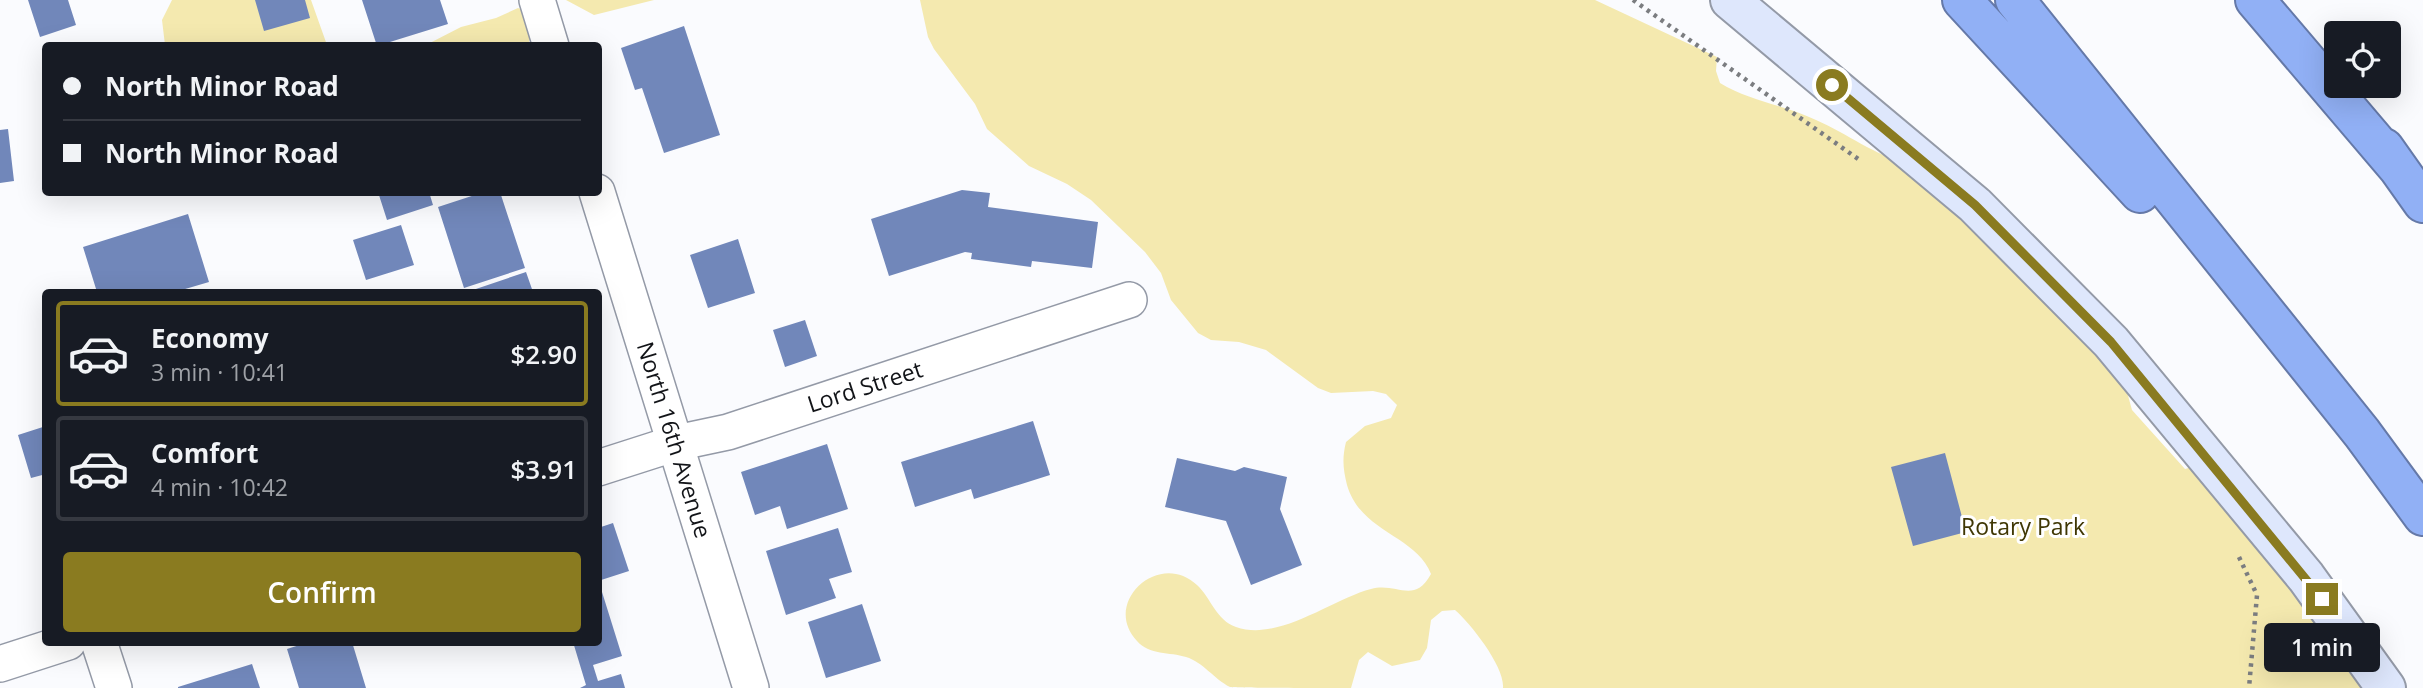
<!DOCTYPE html>
<html lang="en">
<head>
<meta charset="utf-8">
<style>
  :root { --surface:#171b24; --page:#242831; --text:#f1f3f6; --muted:#9ea1a6; --line:#363941; --accent:#8a7b20 }
  body { margin:0; font-family:"Open Sans",sans-serif; background:var(--page); color:var(--text); height:100vh; display:flex; flex-direction:column; font-size:26px; white-space:nowrap }
  * { box-sizing:border-box; margin:0 }
  p { font-size:23px; color:var(--muted) }
  .icon { flex:none; width:38px; height:38px; fill:none; stroke:currentColor; stroke-width:2; stroke-linecap:round; stroke-linejoin:round }
  .map { position:relative; flex:1; overflow:hidden }
  .panel { position:absolute; left:42px; top:289px; width:560px; height:357px; display:flex; flex-direction:column; background:var(--surface); border-radius:7px; box-shadow:0 7px 28px #0002 }
  .panel>* { flex:none }
  .guide { position:absolute; left:42px; top:42px; width:560px; height:154px; border-radius:7px; box-shadow:0 7px 28px #0002; display:grid; align-content:center; height:154px; padding:0 21px; background:var(--surface) }
  .tools { position:absolute; left:2324px; top:21px; display:grid; gap:14px }
  .tools a { display:grid; place-items:center; width:77px; height:77px; border-radius:7px; background:var(--surface); box-shadow:0 7px 28px #0002; font-size:35px }
  .end { position:absolute; width:32px; height:32px; margin:-16px; border:9px solid #8a7b20; background:#fff; box-shadow:0 0 0 4px #fff }
  .from { border-radius:50% }
  .bubble { position:absolute; height:49px; border-radius:7px; background:var(--surface); box-shadow:0 7px 28px #0002; font-size:23px; font-weight:600; line-height:49px; text-align:center }
  .guide b { display:flex; align-items:center; gap:24px; height:66px; font-size:26px }
  .guide b+b { border-top:2px solid var(--line) }
  .guide i { width:18px; height:18px; background:var(--text) }
  ul { padding:12px 0 0; list-style:none }
  li { display:flex; align-items:center; gap:21px; height:105px; margin:0 14px 10px; padding:0 7px; border:4px solid var(--line); border-radius:7px }
  li div { flex:1 }
  li b { display:block; font-size:26px }
  li em { font-style:normal; font-weight:600 }
  li.current { border-color:var(--accent) }
  li>.icon { width:63px; height:63px; stroke-width:1.5 }
  .action { display:flex; gap:14px; margin-top:auto; padding:14px 21px }
  .action a { flex:1; height:80px; border-radius:7px; background:var(--accent); color:#fff; font-size:28px; font-weight:600; line-height:80px; text-align:center }
  .map>svg:first-child { display:block }
  .green { fill:#f4e9af }
  .building { fill:#7187ba }
  .lines { fill:none; stroke-linecap:round; stroke-linejoin:round }
  .street-casing { stroke:#949aa7; stroke-width:38 }
  .secondary-casing { stroke:#949aa7; stroke-width:42 }
  .highway-casing { stroke:#6579a8; stroke-width:42 }
  .path { stroke:#7b7d80; stroke-width:4.5; stroke-dasharray:3.5 5; stroke-linecap:butt }
  .street { stroke:#fff; stroke-width:35 }
  .secondary { stroke:#dee7fc; stroke-width:38 }
  .highway { stroke:#91b0f5; stroke-width:38 }
  .route { stroke:#8a7b20; stroke-width:9 }
  .labels { text-anchor:middle; stroke-width:6; stroke-linejoin:round; paint-order:stroke }
  .street-label { font-size:23px; fill:#121418; stroke:#fff }
  .park-label { font-size:23px; fill:#3f3704; stroke:#fff }
</style>
</head>
<body>
<div class="map">
<svg width="2423" height="688" viewBox="0 0 2423 688">
  <rect width="100%" height="100%" fill="#fafbfe"/>
  <!-- green -->
  <path class="green" d="M172 0H311L327 45H165L162 20Z
    M566 0H654L594 15Z
    M920 0H1595L1717 57 1716 71 1720 83C1749 101 1785 105 1816 120 1848 134 1874 155 1909 164L2119 363 2132 410 2185 469 2199 465 2362 688H1503C1505 667 1471 624 1455 610L1442 611 1431 620 1427 648 1420 660 1392 666 1368 652 1359 660 1351 688C1333 688 1240 688 1230 687 1214 679 1203 662 1186 657 1170 652 1149 655 1137 641 1101 603 1159 549 1197 585 1211 598 1216 620 1236 627 1279 642 1332 599 1371 589 1397 582 1414 605 1431 574 1416 535 1361 533 1347 485 1343 469 1342 458 1346 442L1365 426 1391 418 1397 405 1386 394 1373 391 1331 393 1318 388 1266 350 1239 342 1211 340 1198 333 1171 300 1161 273 1145 252 1091 200 1067 184 1029 166 987 129 975 104 934 49 928 37Z
    M518 8 531 13 529 45 424 46 461 27 496 18Z"/>
  <!-- building -->
  <path class="building" d="M28 0H68L76 25 40 37Z
    M255 0H305L310 18 264 31Z
    M362 0H440L448 24 377 46Z
    M684 26 720 135 664 153 642 88 635 90 621 48Z
    M8 129 14 181 0 183V130Z
    M962 190 990 193 988 207 1098 222 1092 268 1032 261 1031 267 971 259 972 253 965 252 889 276 871 219Z
    M378 192H429L433 205 387 220Z
    M484 192H500L525 268 464 288 438 207Z
    M188 214 209 282 175 292H97L83 247Z
    M401 225 414 265 366 280 353 240Z
    M738 239 755 293 708 308 690 255Z
    M526 272 533 292H467Z
    M805 320 817 356 785 367 773 330Z
    M1033 421 1050 475 974 499 971 489 915 507 901 462Z
    M46 426V474L31 478 18 435Z
    M827 444 848 509 787 529 780 506 755 515 741 472Z
    M1945 453 1966 532 1913 546 1891 467Z
    M1177 458 1235 471 1244 467 1287 477 1280 509 1302 565 1251 585 1226 521 1165 507Z
    M613 523 629 571 598 581V528Z
    M838 528 852 572 829 579 836 598 786 615 766 551Z
    M602 592 622 656 593 665 598 681 621 674 625 688H580L586 685 573 642H598V593Z
    M862 604 881 661 826 678 808 622Z
    M309 642H352L366 688H299L287 649Z
    M252 664 260 688H178V687Z"/>
  <g class="lines">
    <!-- street casing -->
    <g class="street-casing">
      <path id="street" d="M537 0 551 46
        M597 192 751 688
        M598 468 676 443 728 432 1129 300
        M99 642 114 688
        M0 664 68 642"/>
    </g>
    <!-- secondary casing -->
    <g class="secondary-casing">
      <path id="secondary" d="M1730 0 1975 205 2111 342 2306 577 2386 688"/>
    </g>
    <!-- highway casing -->
    <g class="highway-casing">
      <path id="highway" d="M1962 0 2140 193
        M2015 0 2362 433 2423 516
        M2255 0 2398 168
        M2384 148 2423 203"/>
    </g>
    <!-- path -->
    <path class="path" d="M1633 0 1861 161
      M2239 557 2257 595 2249 688"/>
    <!-- street -->
    <use href="#street" class="street"/>
    <!-- secondary -->
    <use href="#secondary" class="secondary"/>
    <!-- highway -->
    <use href="#highway" class="highway"/>
  </g>
  <g class="lines">
    <!-- route -->
    <path class="route" d="M1832 85 1975 205 2111 342 2322 599"/>
  </g>
  <g class="labels">
    <!-- street labels -->
    <g class="street-label">
      <text transform="translate(865 387) rotate(-18)" y="8">Lord Street</text>
      <text transform="translate(674 440) rotate(73)" y="8">North 16th Avenue</text>
    </g>
    <!-- park labels -->
    <g class="park-label">
      <text x="2023" y="535">Rotary Park</text>
    </g>
  </g>
</svg>
<div class="tools">
<a><svg class="icon" aria-label="locate" viewBox="0 0 24 24"><circle cx="12" cy="12" r="6"/><path d="M12 2v4M12 18v4M2 12h4M18 12h4"/></svg></a>
</div>
<i class="end from" style="left:1832px;top:85px"></i>
<i class="end" style="left:2322px;top:599px"></i>
<div class="bubble" style="left:2264px;top:623px;width:116px">1 min</div>
<div class="guide">
<b><i class="from"></i>North Minor Road</b>
<b><i></i>North Minor Road</b>
</div>
<section class="panel">
<ul>
<li class="current"><svg class="icon" aria-label="car" viewBox="0 0 24 24"><path d="M5 17H2v-5l4-1 3-4h7l3 4 3 1v5h-3M9 17h6M6 11h13"/><circle cx="7" cy="17" r="2"/><circle cx="17" cy="17" r="2"/></svg><div><b>Economy</b><p>3 min · 10:41</p></div><em>$2.90</em></li>
<li><svg class="icon" aria-label="car" viewBox="0 0 24 24"><path d="M5 17H2v-5l4-1 3-4h7l3 4 3 1v5h-3M9 17h6M6 11h13"/><circle cx="7" cy="17" r="2"/><circle cx="17" cy="17" r="2"/></svg><div><b>Comfort</b><p>4 min · 10:42</p></div><em>$3.91</em></li>
</ul>
<div class="action"><a>Confirm</a></div>
</section>
</div>
</body>
</html>
